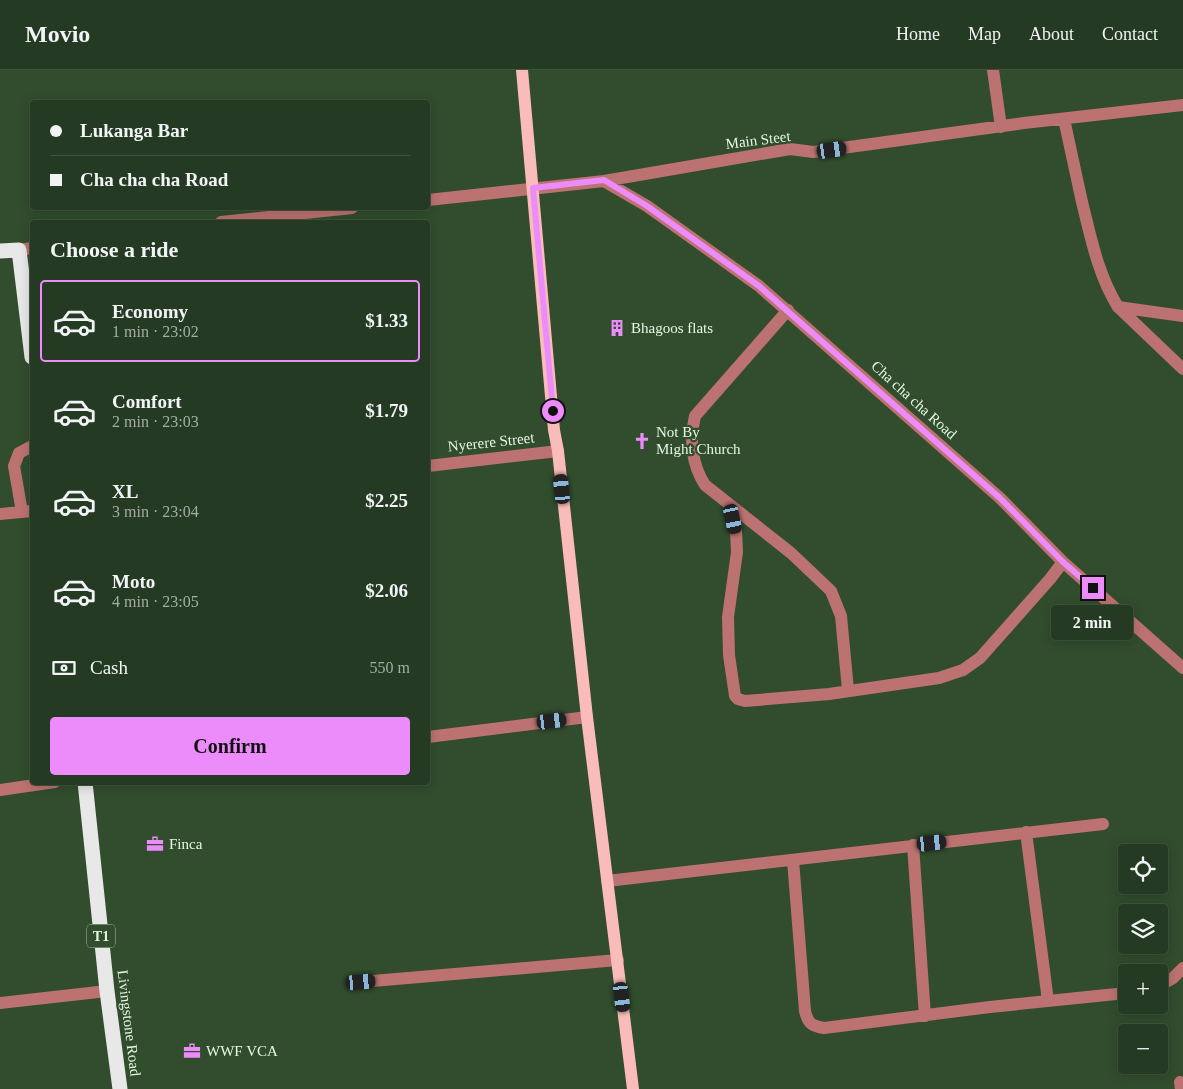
<!DOCTYPE html>
<html lang="en">
<head>
<meta charset="utf-8">
<style>
  :root { --surface:#253a22; --page:#31452f; --text:#f1f3f6; --muted:#a3ada5; --line:#425440; --accent:#ec8cfb }
  body { margin:0; font-family:"Times New Roman",serif; background:var(--page); color:var(--text); height:100vh; display:flex; flex-direction:column; font-size:19px; white-space:nowrap }
  * { box-sizing:border-box; margin:0 }
  p { font-size:16px; color:var(--muted) }
  .icon { flex:none; width:28px; height:28px; fill:none; stroke:currentColor; stroke-width:2; stroke-linecap:round; stroke-linejoin:round }
  .map { position:relative; flex:1; overflow:hidden }
  .drawer { position:absolute; left:30px; top:150px; width:400px; height:565px; display:flex; flex-direction:column; background:var(--surface); border-radius:5px; box-shadow:0 2px 12px #0003,0 0 0 1px var(--line) }
  .drawer>* { flex:none }
  .guide { position:absolute; left:30px; top:30px; width:400px; height:110px; border-radius:5px; box-shadow:0 2px 12px #0003,0 0 0 1px var(--line); display:grid; align-content:center; height:110px; padding:0 20px; background:var(--surface) }
  .fabs { position:absolute; left:1118px; top:774px; display:grid; gap:10px }
  .fabs a { display:grid; place-items:center; width:50px; height:50px; border-radius:5px; background:var(--surface); box-shadow:0 2px 12px #0003,0 0 0 1px var(--line); font-size:25px }
  .end { position:absolute; width:22px; height:22px; margin:-11px; border:6px solid #ec8cfb; background:#111; box-shadow:0 0 0 2px #111 }
  .from { border-radius:50% }
  .bubble { position:absolute; height:35px; border-radius:5px; background:var(--surface); box-shadow:0 2px 12px #0003,0 0 0 1px var(--line); font-size:16px; font-weight:700; line-height:35px; text-align:center }
  .car { position:absolute; width:15px; height:30px; margin:-15px -8px; border-radius:6px; box-shadow:0 0 4px 1px #0007; background:linear-gradient(#222 24%,#8ab4d8 0 40%,#222 0 76%,#8ab4d8 0 86%,#222 0) }
  .guide b { display:flex; align-items:center; gap:18px; height:48px; font-size:19px }
  .guide b+b { border-top:1px solid var(--line) }
  .guide i { width:12px; height:12px; background:var(--text) }
  ul { padding:0; list-style:none }
  li { display:flex; align-items:center; gap:15px; height:82px; margin:0 10px 8px; padding:0 10px; border:2px solid transparent; border-radius:5px }
  li div { flex:1 }
  li b { display:block; font-size:19px }
  li em { font-style:normal; font-weight:700 }
  li.active { border-color:var(--accent) }
  li>.icon { width:45px; height:45px; stroke-width:1.5 }
  h2 { padding:0 20px; font-size:22px; line-height:60px }
  .pay { display:flex; align-items:center; gap:12px; height:55px; padding:0 20px; font-size:19px }
  .pay p { margin-inline-start:auto }
  .button { display:flex; gap:10px; margin-top:auto; padding:10px 20px }
  .button a { flex:1; height:58px; border-radius:5px; background:var(--accent); color:#111; font-size:20px; font-weight:700; line-height:58px; text-align:center }
  header { display:flex; align-items:center; gap:30px; box-sizing:border-box; height:70px; padding:0 25px; background:var(--surface); border-bottom:1px solid var(--line) }
  header strong { font-size:24px }
  nav { display:flex; gap:28px; margin-inline-start:auto; font-size:18px }
  .map>svg:first-child { display:block }
  .lines { fill:none; stroke-linecap:round; stroke-linejoin:round }
  .minor { stroke:#bc7270; stroke-width:12 }
  .major { stroke:#f9bcb9; stroke-width:12 }
  .highway { stroke:#e8e8e8; stroke-width:15 }
  .route { stroke:#ec8cfb; stroke-width:6 }
  .labels { text-anchor:middle; stroke-width:4.5; stroke-linejoin:round; paint-order:stroke }
  .shield { fill:#314d2d; stroke:#afc3ac; stroke-width:1 }
  .shield-label { font-size:14px; font-weight:bold; fill:#e5f6e3 }
  .street-label { font-size:15px; fill:#e5f6e3; stroke:#314d2d }
  .poi-label { font-size:15px; fill:#e5f6e3; stroke:#314d2d; text-anchor:start }
</style>
</head>
<body>
<header>
<strong>Movio</strong>
<nav><a>Home</a><a>Map</a><a>About</a><a>Contact</a></nav>
</header>
<div class="map">
<svg width="1183" height="1019" viewBox="0 0 1183 1019">
  <rect width="100%" height="100%" fill="#314d2d"/>
  <g class="lines">
    <!-- minor -->
    <path class="minor" d="M993 0 1001 57
      M1064 49C1070 76 1076 104 1082 132 1091 168 1098 205 1118 237L1183 246
      M604 111 647 136 759 216 1000 428 1063 492 1183 598
      M428 130 604 111 790 79 813 82 1024 53 1183 35
      M221 152 352 138
      M19 180 32 178
      M1118 237 1183 299
      M788 240 695 346C689 370 692 395 705 415L791 483 831 521 841 546 848 620
      M428 396 558 381
      M731 436 736 461 737 482 728 547 729 585 735 626 738 629 745 631 829 624 939 608 963 600 980 588 1050 509 1063 492
      M22 442 14 396 19 383 32 376
      M0 444 32 441
      M428 667 587 647
      M0 720 55 712
      M1026 762 1048 931
      M913 775 925 946
      M793 790 805 941C808 953 811 956 824 958L990 937 1126 923
      M607 811 1103 754
      M361 912 618 890
      M1159 916 1173 908 1183 898
      M0 933 107 921
      M1180 1012 1181 1019"/>
    <!-- major -->
    <path class="major" d="M522 0 554 360 558 381 587 647 633 1019"/>
    <!-- highway -->
    <path class="highway" d="M0 181 19 180 32 287
      M85 712 107 921 120 1019"/>
  </g>
  <g class="lines">
    <!-- route -->
    <path class="route" d="M553 341 533 118 604 110 647 136 759 216 1000 428 1063 492 1093 518"/>
  </g>
  <!-- icons -->
  <defs>
    <g id="building-bare" transform="scale(1.35)"><path d="M-4-6H4V6H1V3H-1V6H-4ZM-2.5-4.3h1.7v1.8h-1.7ZM.8-4.3h1.7v1.8H.8ZM-2.5-1h1.7V.8h-1.7ZM.8-1h1.7V.8H.8Z" fill="#ec8cfb" stroke="#314d2d" stroke-width="2.5" paint-order="stroke"/></g>
    <g id="church-bare" transform="scale(1.35)"><path d="M-1.2-6h2.4v3.5h3.3v2.4h-3.3V6h-2.4V-.1h-3.3v-2.4h3.3Z" fill="#ec8cfb" stroke="#314d2d" stroke-width="2.5" paint-order="stroke"/></g>
    <g id="office-bare" transform="scale(1.35)"><path d="M-6-3h4V-5.5h4V-3h4V5H-6ZM-1-4.5V-3h2v-1.5ZM-6 0V1H6V0Z" fill="#ec8cfb" stroke="#314d2d" stroke-width="2.5" paint-order="stroke"/></g>
  </defs>
  <g fill-rule="evenodd">
    <use href="#building-bare" x="617" y="258"/>
    <use href="#church-bare" x="642" y="371"/>
    <use href="#office-bare" x="155" y="774"/>
    <use href="#office-bare" x="192" y="981"/>
  </g>
  <g class="labels">
    <!-- shield labels -->
    <rect class="shield" x="87" y="854.5" width="28" height="23" rx="4"/>
    <g class="shield-label">
      <text x="101" y="871">T1</text>
    </g>
    <!-- street labels -->
    <g class="street-label">
      <text transform="translate(758 70) rotate(-7)" y="5">Main Steet</text>
      <text transform="translate(914 330) rotate(42)" y="5">Cha cha cha Road</text>
      <text transform="translate(491 372) rotate(-6)" y="5">Nyerere Street</text>
      <text transform="translate(129 953) rotate(83)" y="5">Livingstone Road</text>
    </g>
    <!-- poi labels -->
    <g class="poi-label">
      <text x="631" y="263">Bhagoos flats</text>
      <text x="656" y="367">Not By<tspan x="656" dy="17">Might Church</tspan></text>
      <text x="169" y="779">Finca</text>
      <text x="206" y="986">WWF VCA</text>
    </g>
  </g>
</svg>
<div class="fabs">
<a><svg class="icon" aria-label="locate" viewBox="0 0 24 24"><circle cx="12" cy="12" r="6"/><path d="M12 2v4M12 18v4M2 12h4M18 12h4"/></svg></a>
<a><svg class="icon" aria-label="layers" viewBox="0 0 24 24"><path d="M12 4l9 5-9 5-9-5zM3 14l9 5 9-5"/></svg></a>
<a>+</a>
<a>−</a>
</div>
<i class="end from" style="left:553px;top:341px"></i>
<i class="end" style="left:1093px;top:518px"></i>
<div class="bubble" style="left:1051px;top:535px;width:82px">2 min</div>
<i class="car" style="left:832px;top:80px;rotate:82deg"></i>
<i class="car" style="left:562px;top:419px;rotate:354deg"></i>
<i class="car" style="left:733px;top:449px;rotate:168deg"></i>
<i class="car" style="left:552px;top:651px;rotate:83deg"></i>
<i class="car" style="left:932px;top:773px;rotate:84deg"></i>
<i class="car" style="left:361px;top:912px;rotate:85deg"></i>
<i class="car" style="left:622px;top:927px;rotate:173deg"></i>
<div class="guide">
<b><i class="from"></i>Lukanga Bar</b>
<b><i></i>Cha cha cha Road</b>
</div>
<section class="drawer">
<h2>Choose a ride</h2>
<ul>
<li class="active"><svg class="icon" aria-label="car" viewBox="0 0 24 24"><path d="M5 17H2v-5l4-1 3-4h7l3 4 3 1v5h-3M9 17h6M6 11h13"/><circle cx="7" cy="17" r="2"/><circle cx="17" cy="17" r="2"/></svg><div><b>Economy</b><p>1 min · 23:02</p></div><em>$1.33</em></li>
<li><svg class="icon" aria-label="car" viewBox="0 0 24 24"><path d="M5 17H2v-5l4-1 3-4h7l3 4 3 1v5h-3M9 17h6M6 11h13"/><circle cx="7" cy="17" r="2"/><circle cx="17" cy="17" r="2"/></svg><div><b>Comfort</b><p>2 min · 23:03</p></div><em>$1.79</em></li>
<li><svg class="icon" aria-label="car" viewBox="0 0 24 24"><path d="M5 17H2v-5l4-1 3-4h7l3 4 3 1v5h-3M9 17h6M6 11h13"/><circle cx="7" cy="17" r="2"/><circle cx="17" cy="17" r="2"/></svg><div><b>XL</b><p>3 min · 23:04</p></div><em>$2.25</em></li>
<li><svg class="icon" aria-label="car" viewBox="0 0 24 24"><path d="M5 17H2v-5l4-1 3-4h7l3 4 3 1v5h-3M9 17h6M6 11h13"/><circle cx="7" cy="17" r="2"/><circle cx="17" cy="17" r="2"/></svg><div><b>Moto</b><p>4 min · 23:05</p></div><em>$2.06</em></li>
</ul>
<div class="pay"><svg class="icon" aria-label="cash" viewBox="0 0 24 24"><path d="M3 7h18v10H3z"/><circle cx="12" cy="12" r="2"/></svg>Cash<p>550 m</p></div>
<div class="button"><a>Confirm</a></div>
</section>
</div>
</body>
</html>
